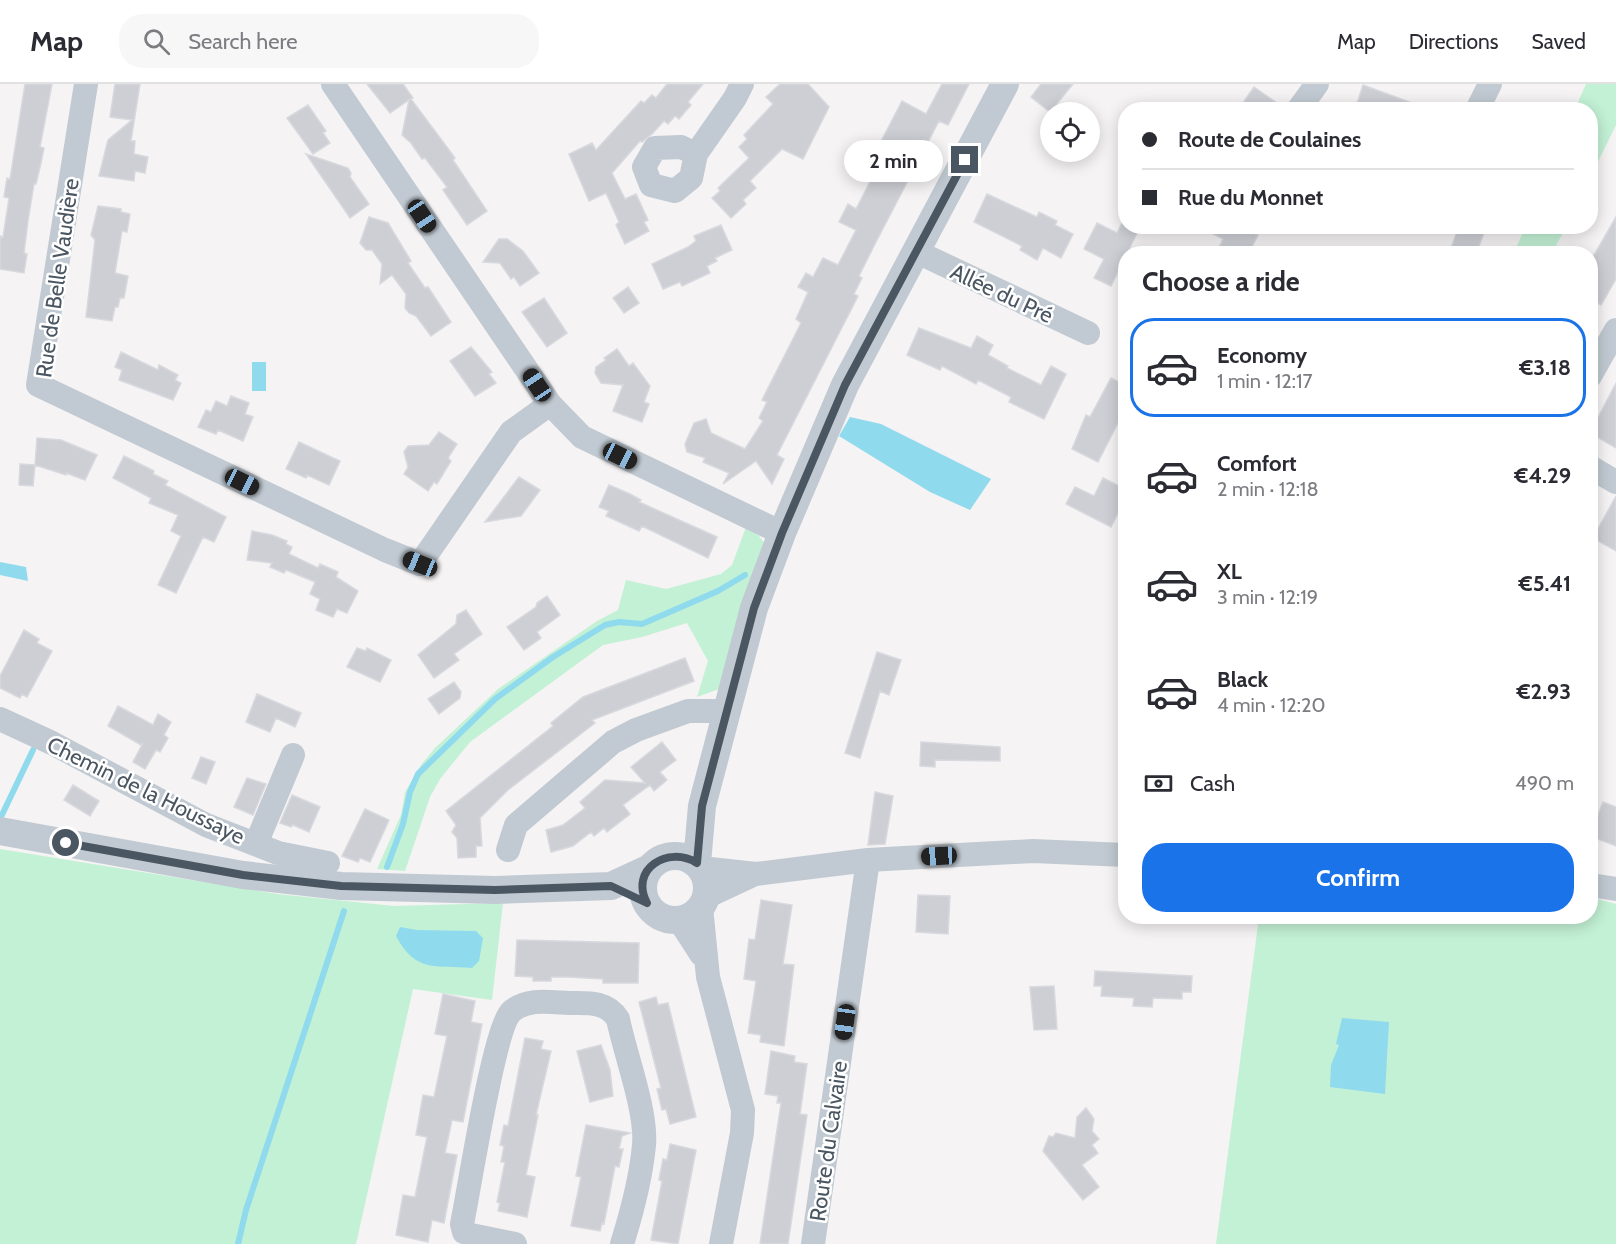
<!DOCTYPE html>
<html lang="en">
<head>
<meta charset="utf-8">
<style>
  :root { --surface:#fff; --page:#f7f7f7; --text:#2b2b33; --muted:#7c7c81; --line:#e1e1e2; --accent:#1a73e8 }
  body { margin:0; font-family:Cabin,sans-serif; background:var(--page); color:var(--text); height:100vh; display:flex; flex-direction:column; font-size:22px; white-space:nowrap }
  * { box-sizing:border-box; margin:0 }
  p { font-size:20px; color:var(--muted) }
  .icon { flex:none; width:33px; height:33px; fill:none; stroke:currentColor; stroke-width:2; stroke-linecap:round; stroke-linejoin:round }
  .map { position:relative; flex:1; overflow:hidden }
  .panel { position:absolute; left:1118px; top:162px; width:480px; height:678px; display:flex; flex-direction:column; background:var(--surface); border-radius:24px; box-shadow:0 3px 15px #0003 }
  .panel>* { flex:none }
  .top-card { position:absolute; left:1118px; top:18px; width:480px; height:132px; border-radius:24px; box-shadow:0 3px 15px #0003; display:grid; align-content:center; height:132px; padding:0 24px; background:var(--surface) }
  .tools { position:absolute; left:1040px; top:18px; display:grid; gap:12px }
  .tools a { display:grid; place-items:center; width:60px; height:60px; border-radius:50%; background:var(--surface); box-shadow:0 3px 15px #0003; font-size:30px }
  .end { position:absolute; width:27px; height:27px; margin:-14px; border:8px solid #4a5661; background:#fff; box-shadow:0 0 0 3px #fff }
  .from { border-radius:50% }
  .bubble { position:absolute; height:42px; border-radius:21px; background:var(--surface); box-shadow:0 3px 15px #0003; font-size:20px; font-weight:700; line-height:42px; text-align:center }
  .car { position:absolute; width:18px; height:36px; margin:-18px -9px; border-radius:8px; box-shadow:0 0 4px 2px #0007; background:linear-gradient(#222 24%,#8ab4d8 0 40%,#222 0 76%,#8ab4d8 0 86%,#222 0) }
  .top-card b { display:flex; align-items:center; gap:21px; height:57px; font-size:22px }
  .top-card b+b { border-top:2px solid var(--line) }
  .top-card i { width:15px; height:15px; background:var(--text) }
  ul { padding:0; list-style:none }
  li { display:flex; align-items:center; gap:18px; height:99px; margin:0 12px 9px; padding:0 12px; border:3px solid transparent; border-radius:24px }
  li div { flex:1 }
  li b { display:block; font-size:22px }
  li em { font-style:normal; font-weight:700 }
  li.selected { border-color:var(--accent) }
  li>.icon { width:54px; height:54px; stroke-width:1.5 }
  h2 { padding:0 24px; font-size:27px; line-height:72px }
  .pay { display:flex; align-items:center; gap:15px; height:66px; padding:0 24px; font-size:22px }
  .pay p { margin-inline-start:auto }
  .button { display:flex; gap:12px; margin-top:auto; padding:12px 24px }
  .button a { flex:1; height:69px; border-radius:24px; background:var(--accent); color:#fff; font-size:24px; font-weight:700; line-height:69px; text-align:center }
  header { display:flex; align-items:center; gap:36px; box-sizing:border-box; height:84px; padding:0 30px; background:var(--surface); border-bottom:2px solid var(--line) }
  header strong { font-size:28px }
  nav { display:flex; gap:33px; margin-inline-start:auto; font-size:21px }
  .search { width:420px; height:54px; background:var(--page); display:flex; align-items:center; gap:15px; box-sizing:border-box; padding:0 21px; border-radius:24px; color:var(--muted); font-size:22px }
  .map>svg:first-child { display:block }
  .green { fill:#c3f1d5 }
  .water { fill:#90daee }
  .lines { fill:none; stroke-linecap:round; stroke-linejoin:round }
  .stream { stroke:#90daee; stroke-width:6 }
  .building { fill:#cdcfd5; stroke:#d7d9de; stroke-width:1.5 }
  .minor { stroke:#c1cad2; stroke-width:24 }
  .tertiary { stroke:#c1cad2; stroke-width:28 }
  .route { stroke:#4a5661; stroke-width:8 }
  .labels { text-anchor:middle; stroke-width:5; stroke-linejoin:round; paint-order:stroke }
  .street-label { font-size:22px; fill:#4a5661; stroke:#fff }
</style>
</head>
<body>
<header>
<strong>Map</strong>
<div class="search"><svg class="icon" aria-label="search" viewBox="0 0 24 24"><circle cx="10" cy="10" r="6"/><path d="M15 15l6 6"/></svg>Search here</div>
<nav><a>Map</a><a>Directions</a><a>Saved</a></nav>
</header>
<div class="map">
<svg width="1616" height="1160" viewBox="0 0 1616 1160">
  <rect width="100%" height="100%" fill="#f5f3f3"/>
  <!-- green -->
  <path class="green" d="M1586 0H1616V41L1590 94V26L1575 25Z
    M1525 143V142L1566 143 1552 169H1514Z
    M746 443 759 452 768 464 719 605 697 613 708 577 687 539 642 553 603 561 470 658 440 695 430 713 405 787 377 785 401 731 405 708 421 681 435 664 498 605 597 537 618 526 626 496 666 505 721 490 732 481Z
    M0 765 277 810 394 822 503 819 492 916 413 905 356 1160H0Z
    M1590 813 1616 820V1160H1216L1259 833 1590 832Z"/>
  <!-- water -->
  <path class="water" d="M252 278H266V307H252Z
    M850 333 881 340 991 395 970 426 930 408 839 352Z
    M0 478 26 483 28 497 0 491Z
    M400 843 417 846 476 847 483 854 479 877 472 884C434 881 416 889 396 852Z
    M1342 934 1389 938 1385 1010 1330 1003 1331 981 1339 961 1336 960Z"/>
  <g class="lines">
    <!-- stream -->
    <path class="stream" d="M0 735 33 666
      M387 783 403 740 410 708 418 690 495 615 553 573 605 541 619 538 642 540 718 507 745 491
      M238 1160 246 1126 344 827"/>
  </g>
  <!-- building -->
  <path class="building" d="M25 0H52L40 63 44 64 41 79 36 100H34L28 137 24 169 27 170 24 189 0 185V152L3 153 9 114 4 113 7 94 10 95Z
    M115 0H140L131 57H135L134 70 148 73 145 89 135 87 134 97 99 92 108 56 132 36 110 33Z
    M367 0H403L413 14 411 15 455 74 453 76 487 127 467 141 443 106 447 103 425 74 422 75 411 59 402 51 409 16 390 29Z
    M667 0H703L688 18 691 21 679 35 675 32 668 40 664 37 652 50 642 58 640 57 612 89 625 115 636 110 648 136 644 138 649 147 625 160 616 141 619 138 606 109 589 117 569 70 592 59 596 66 641 17 644 19 652 11 656 14Z
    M780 0H808L829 23 803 75 782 65 750 97 756 104 743 116 746 120 731 134 712 114 720 107 718 104 749 74 739 63 747 55 744 51 773 20 766 13Z
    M942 0H969L948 41 939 37 875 160 859 192 862 194 854 210 858 212 777 371 784 375 772 400 756 377 723 400 729 389 703 378 705 374 687 368 685 360 694 339 706 335 711 349 745 365 763 337 759 334 767 318 762 316 801 239 796 235 808 208 798 203 806 189 813 193 823 174 838 181 856 146 839 138 848 120 856 125 874 90 859 82 868 66 875 69 902 17 926 30Z
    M1041 0H1073L1050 28 1031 13Z
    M1363 1 1423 23V26H1355Z
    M1254 3 1284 24V26H1238Z
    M308 21 326 47 323 49 330 59 313 70 287 34Z
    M306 70 348 84 351 89 350 93 369 120 350 134Z
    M987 110 1037 133 1039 128 1057 137 1055 141 1073 150 1061 174 1043 164 1037 176 1020 166 1022 162 974 138Z
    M98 122 121 125V128L130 130 127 148 122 147 115 189 128 192 124 214H120L118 223H115L112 237 86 233 95 156 91 151Z
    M369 133 388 139 411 177 408 179 425 204 428 203 451 238 431 252 416 232 409 229 405 224 406 210 392 191 380 200 382 180 372 166H366L360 159Z
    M1616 133V195L1601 221 1590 215V178Z
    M1097 139 1117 149 1122 139 1125 142 1138 147 1111 202 1094 194 1104 175 1084 165Z
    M721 141 732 166 715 174 717 177 707 182 710 189 682 202 680 198 663 205 652 180 688 163 696 157 694 152Z
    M1198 142H1239L1258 151 1248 170H1216L1223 155Z
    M1459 142H1475L1485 146 1476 170H1449Z
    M499 155H507L523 167 539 189 520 202 514 193 511 195 500 179 483 178Z
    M628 203 639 219 624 229 613 214Z
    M544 214 567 249 547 263 522 228Z
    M919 244 971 264 977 252 993 261 988 271 1008 282 1007 284 1041 301 1051 282 1066 290 1044 335 1009 318 1011 313 978 296 976 300 942 282 940 286 907 271Z
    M471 263 492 288 489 290 496 299 475 312 450 277Z
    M617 265 629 282 633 279 650 302 644 318 649 320 642 338 613 327 623 301 601 299 595 289 596 283 606 276 604 274Z
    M121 268 158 286 159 281 178 291 175 296 181 299 173 316 119 296 122 286 115 283Z
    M1111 294 1125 301V325L1098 378 1072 365 1086 331 1090 333Z
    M1616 299V364L1590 349Z
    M231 312 249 319 245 330 253 333 243 357 218 346 216 350 198 343 206 326 211 328 216 317 227 322Z
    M439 348 457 360 448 374 451 377 437 400 434 398 428 407 404 390 408 383 404 368 408 362 429 361Z
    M37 354 61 356 97 371 85 396 66 389V391L35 381 33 402 19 401 20 380 35 381Z
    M299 358 340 377 329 401 307 391 306 394 286 385Z
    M124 372 154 387 153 390 168 397 165 401 226 433 214 458 203 453 176 509 158 501 181 452 171 447 178 431 149 419 151 414 113 394Z
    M519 393 540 406 521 432 485 438Z
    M1103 394 1125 405V415L1111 443 1066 420 1075 403 1094 412Z
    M609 401 630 410 641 416 639 418 717 453 708 474 642 442 639 447 606 432 609 427 599 423Z
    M1616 412V467L1593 454Z
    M252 447 272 451 287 457 286 460 292 463 289 470 318 484 320 480 338 488 336 493 358 507 347 529 337 525 333 533 316 526 320 515 310 510 315 498 286 486 284 489 270 483 272 479 247 476Z
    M547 512 560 531 537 548 541 554 524 566 507 543 536 523 537 519Z
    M466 526 482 550 454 570 459 576 434 594 418 571 456 540 457 531Z
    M24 546 39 555 37 559 52 567 27 613 22 610 20 614 0 604V592Z
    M357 564 366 567 367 564 391 576 380 598 347 583Z
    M877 568 901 576 889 611 880 607 860 674 845 669Z
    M685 574 694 597 592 636 595 639 508 706 480 734 482 762H476V773L458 774 457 754 452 748 456 741 446 727 553 642 551 639 583 613Z
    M454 598 461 608 460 614 439 630 428 615Z
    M257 610 301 629 295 643 276 634 270 648 246 638Z
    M118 622 153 641 158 630 171 638 164 651 168 654 160 668 156 666 145 685 133 678 143 659 141 661 108 642Z
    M662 658 676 676 660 688 667 696 654 707 650 701 623 721 630 730 607 748 604 744 594 752 591 748 573 762 551 768 546 746 563 741 585 724 580 718 605 696 645 699 631 683Z
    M921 658 1000 663V677L935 676V683L920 682Z
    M201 673 215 678 206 700 192 694Z
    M247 694 266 700 253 731 234 723Z
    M73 701 99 717 90 732 64 716Z
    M875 708 893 712 885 760 868 761Z
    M292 711 320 723 309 748 293 741 291 743 280 739Z
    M1603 718 1616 723V762L1590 752Z
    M365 725 389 736 370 778 360 774 358 778 342 772Z
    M918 811 950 812 948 850 916 848Z
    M761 816 792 821 783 880 794 881 784 962 760 958 761 951 748 949 756 897 744 895 749 855 755 856Z
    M517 856 639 859 638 899H603V895L567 893H551V897H533V893L515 892Z
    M1095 887 1192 892 1191 908H1182V915L1153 914 1152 923 1133 922 1134 914 1101 912 1102 902H1094Z
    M1054 902 1057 945 1034 946 1030 903Z
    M443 910 475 917 471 938 482 940 463 1038 452 1036 445 1069 457 1071 444 1139 432 1136 428 1158 396 1151 403 1111 415 1113 427 1053 416 1051 423 1011 434 1013 447 952 435 950Z
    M656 913 658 921 668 919 696 1033 670 1040 666 1025 662 1026 657 1005 661 1004 639 918Z
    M525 954 543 957 541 965 551 967 536 1031H538L526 1091 535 1093 527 1133 498 1127 500 1119 497 1118 505 1078H501L504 1062 500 1061 504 1041 508 1042Z
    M601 961 610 986 613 1012 590 1018 577 967Z
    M771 967 795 972 794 978 807 980 800 1030 807 1031 788 1160H760L781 1019H777L778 1012 765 1010Z
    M1086 1024 1094 1035 1092 1047 1099 1055 1092 1061 1098 1069 1082 1081 1099 1103 1083 1116 1043 1067 1049 1052 1053 1053 1056 1049 1075 1054 1077 1033Z
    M586 1041 630 1049 622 1052 619 1065H623L619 1083 615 1082 604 1140 602 1139 600 1147 571 1142 581 1093 576 1092Z
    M670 1060 696 1066 678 1160 651 1156 662 1097 659 1096 661 1085 663 1075 667 1076Z"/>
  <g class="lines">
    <!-- minor -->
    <path class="minor" d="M86 0 38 301 385 466 420 480 511 348 550 320
      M333 0 550 320 582 353 782 449
      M1298 26 1317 0
      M1477 26 1490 0
      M696 70 681 63 655 64 644 83 651 101 675 107 691 94 696 70 735 14 742 0
      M917 168 1088 249
      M1590 292 1616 246
      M1590 383 1616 398
      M0 635 52 659 206 741 278 769 328 779
      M256 760 293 671
      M508 766 516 741 613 658 636 646 688 627H714L726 632
      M701 784 756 790 868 776 1033 767 1125 771
      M1590 801 1616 805
      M706 813 751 792
      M701 823 708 893 743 1026 742 1049 721 1160
      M679 836 701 870
      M515 1160 471 1151 464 1148 462 1140C469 1107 494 942 512 927 528 914 549 918 569 919 588 919 607 917 618 935 625 970 647 1027 644 1061 641 1094 632 1128 622 1160
      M813 1160 868 776"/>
    <!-- tertiary -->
    <path class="tertiary" d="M0 747 243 791 341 802 495 806 611 802 650 784
      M643 804a32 32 0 1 1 64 0a32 32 0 1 1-64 0Z
      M697 779 702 722 754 524 782 449 845 301 1005 0"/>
  </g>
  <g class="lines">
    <!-- route -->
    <path class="route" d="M66 759 243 791 341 802 495 806 611 802 647 819C629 785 668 761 697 779L702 722 754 524 782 449 845 301 965 76"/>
  </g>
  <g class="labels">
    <!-- street labels -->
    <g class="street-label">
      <text transform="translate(57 194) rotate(-82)" y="8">Rue de Belle Vaudière</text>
      <text transform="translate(1002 209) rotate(25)" y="8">Allée du Pré</text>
      <text transform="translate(146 706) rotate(26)" y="8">Chemin de la Houssaye</text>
      <text transform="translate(828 1057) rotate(-82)" y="8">Route du Calvaire</text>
    </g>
  </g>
</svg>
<div class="tools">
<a><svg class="icon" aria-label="locate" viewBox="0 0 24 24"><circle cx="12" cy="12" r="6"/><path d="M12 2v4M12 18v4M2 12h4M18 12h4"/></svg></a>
</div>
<i class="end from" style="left:66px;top:759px"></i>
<i class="end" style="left:965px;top:76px"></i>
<div class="bubble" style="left:844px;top:56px;width:99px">2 min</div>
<i class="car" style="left:422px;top:132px;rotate:146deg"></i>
<i class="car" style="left:537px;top:301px;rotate:326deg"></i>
<i class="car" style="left:620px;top:372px;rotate:116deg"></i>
<i class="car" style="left:242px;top:398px;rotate:116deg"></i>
<i class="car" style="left:420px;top:480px;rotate:292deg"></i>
<i class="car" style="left:939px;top:772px;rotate:267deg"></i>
<i class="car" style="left:845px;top:938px;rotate:188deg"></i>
<div class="top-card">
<b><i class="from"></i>Route de Coulaines</b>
<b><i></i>Rue du Monnet</b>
</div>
<section class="panel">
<h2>Choose a ride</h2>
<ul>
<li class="selected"><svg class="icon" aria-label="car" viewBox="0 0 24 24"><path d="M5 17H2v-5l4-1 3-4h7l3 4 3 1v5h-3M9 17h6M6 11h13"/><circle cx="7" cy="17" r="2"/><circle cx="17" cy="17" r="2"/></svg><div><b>Economy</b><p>1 min · 12:17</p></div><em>€3.18</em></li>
<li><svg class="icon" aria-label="car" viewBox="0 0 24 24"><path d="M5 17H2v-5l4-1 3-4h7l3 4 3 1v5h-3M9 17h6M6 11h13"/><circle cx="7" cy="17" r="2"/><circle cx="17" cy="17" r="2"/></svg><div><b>Comfort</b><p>2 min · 12:18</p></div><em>€4.29</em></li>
<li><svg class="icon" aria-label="car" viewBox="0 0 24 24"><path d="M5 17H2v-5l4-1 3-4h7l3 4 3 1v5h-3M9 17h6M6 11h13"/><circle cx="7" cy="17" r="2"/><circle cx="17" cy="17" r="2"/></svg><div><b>XL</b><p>3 min · 12:19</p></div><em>€5.41</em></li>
<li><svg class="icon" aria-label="car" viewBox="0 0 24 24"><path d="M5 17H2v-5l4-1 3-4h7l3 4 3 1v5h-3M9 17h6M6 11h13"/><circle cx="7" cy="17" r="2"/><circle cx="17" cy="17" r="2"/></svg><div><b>Black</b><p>4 min · 12:20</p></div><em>€2.93</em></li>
</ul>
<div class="pay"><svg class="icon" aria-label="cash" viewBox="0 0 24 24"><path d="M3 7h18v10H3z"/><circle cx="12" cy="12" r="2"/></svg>Cash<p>490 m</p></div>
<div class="button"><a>Confirm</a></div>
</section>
</div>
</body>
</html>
